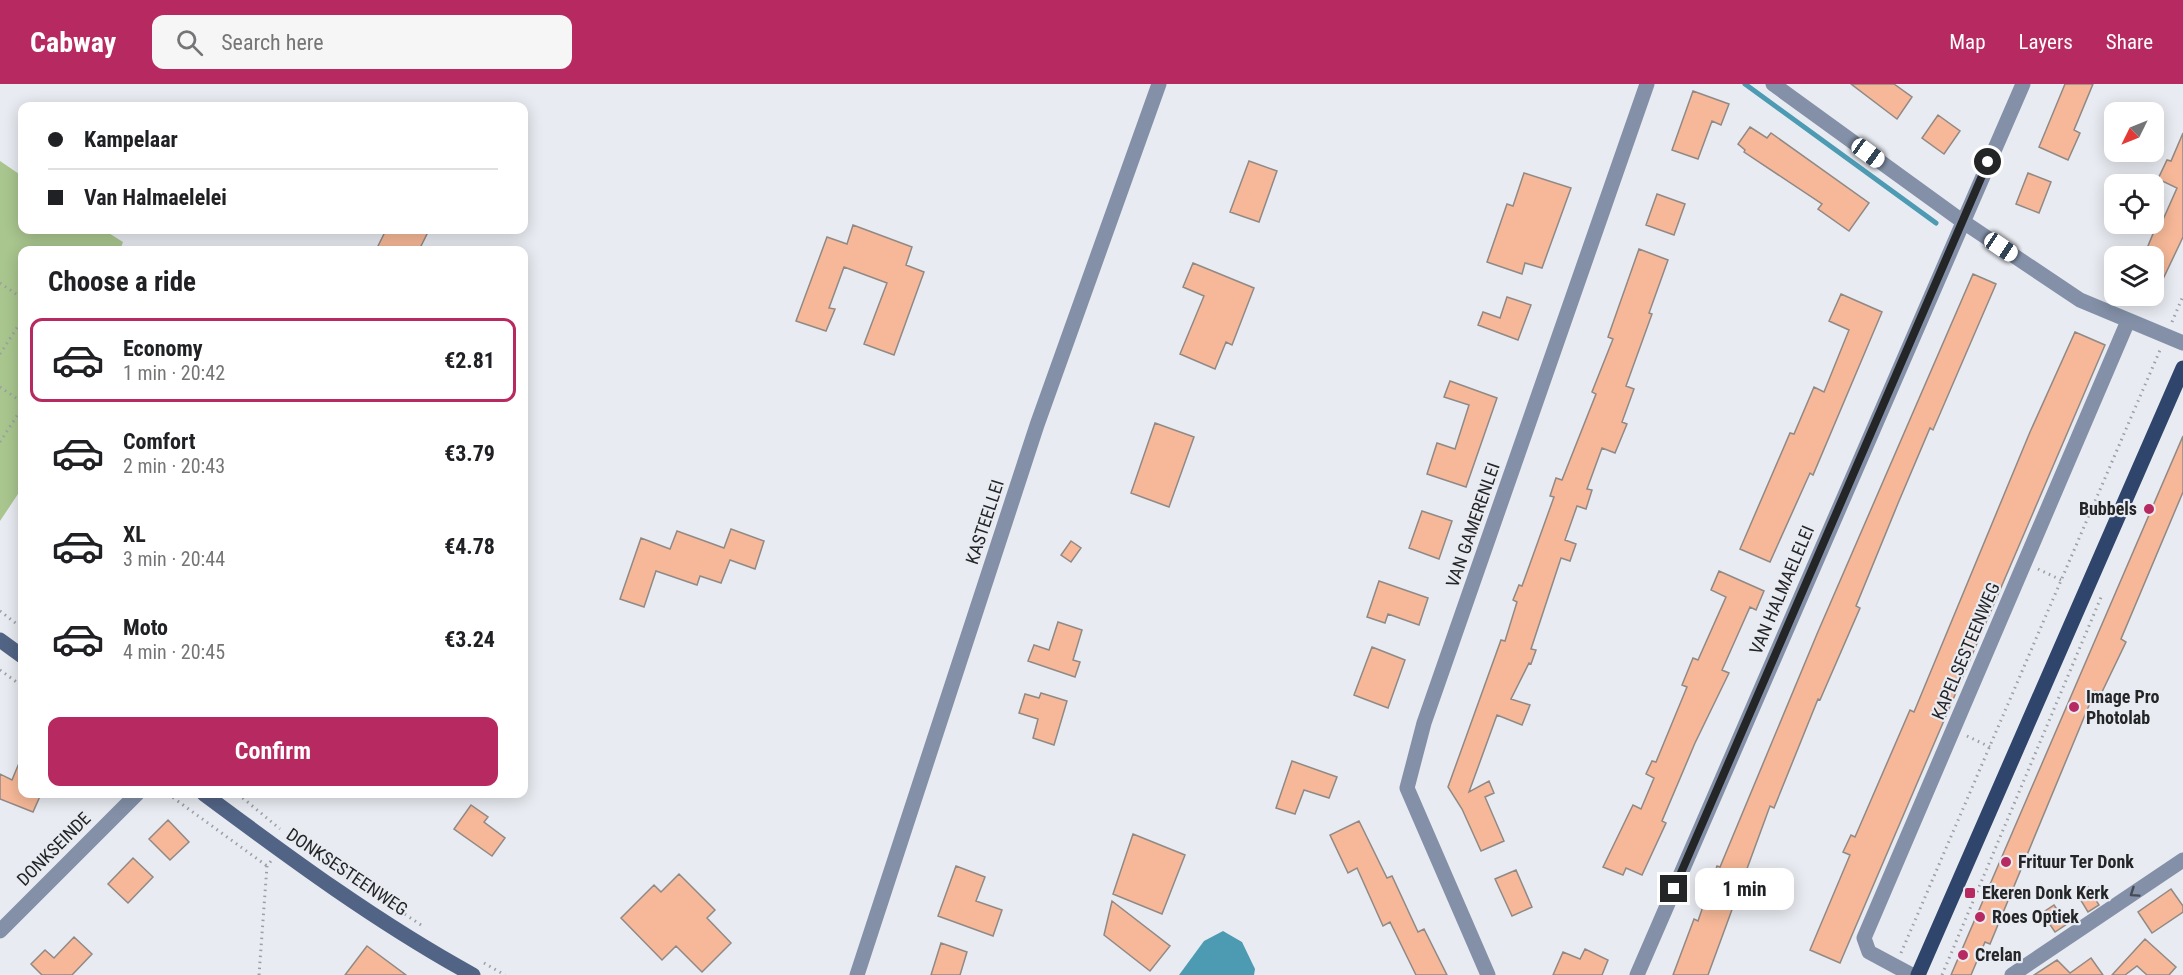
<!DOCTYPE html>
<html lang="en">
<head>
<meta charset="utf-8">
<style>
  :root { --surface:#fff; --page:#f6f6f6; --text:#202124; --muted:#757577; --line:#e0e0e0; --accent:#b72a61 }
  body { margin:0; font-family:"Roboto Condensed",sans-serif; background:var(--page); color:var(--text); height:100vh; display:flex; flex-direction:column; font-size:22px; white-space:nowrap }
  * { box-sizing:border-box; margin:0 }
  p { font-size:20px; color:var(--muted) }
  .icon { flex:none; width:33px; height:33px; fill:none; stroke:currentColor; stroke-width:2; stroke-linecap:round; stroke-linejoin:round }
  .map { position:relative; flex:1; overflow:hidden }
  .drawer { position:absolute; left:18px; top:162px; width:510px; height:552px; display:flex; flex-direction:column; background:var(--surface); border-radius:12px; box-shadow:0 3px 15px #0003 }
  .drawer>* { flex:none }
  .banner { position:absolute; left:18px; top:18px; width:510px; height:132px; border-radius:12px; box-shadow:0 3px 15px #0003; display:grid; align-content:center; height:132px; padding:0 30px; background:var(--surface) }
  .needle { width:39px; rotate:227deg }
  .fabs { position:absolute; left:2104px; top:18px; display:grid; gap:12px }
  .fabs a { display:grid; place-items:center; width:60px; height:60px; border-radius:12px; background:var(--surface); box-shadow:0 3px 15px #0003; font-size:30px }
  .end { position:absolute; width:27px; height:27px; margin:-14px; border:8px solid #242527; background:#fff; box-shadow:0 0 0 3px #fff }
  .from { border-radius:50% }
  .bubble { position:absolute; height:42px; border-radius:12px; background:var(--surface); box-shadow:0 3px 15px #0003; font-size:20px; font-weight:700; line-height:42px; text-align:center }
  .car { position:absolute; width:18px; height:36px; margin:-18px -9px; border-radius:8px; box-shadow:0 0 4px 2px #0007; background:linear-gradient(#fff 24%,#345 0 40%,#fff 0 76%,#345 0 86%,#fff 0) }
  .banner b { display:flex; align-items:center; gap:21px; height:57px; font-size:22px }
  .banner b+b { border-top:2px solid var(--line) }
  .banner i { width:15px; height:15px; background:var(--text) }
  ul { padding:0; list-style:none }
  li { display:flex; align-items:center; gap:18px; height:84px; margin:0 12px 9px; padding:0 18px; border:3px solid transparent; border-radius:12px }
  li div { flex:1 }
  li b { display:block; font-size:22px }
  li em { font-style:normal; font-weight:700 }
  li.active { border-color:var(--accent) }
  li>.icon { width:54px; height:54px; stroke-width:1.5 }
  h2 { padding:0 30px; font-size:27px; line-height:72px }
  .cta { display:flex; gap:12px; margin-top:auto; padding:12px 30px }
  .cta a { flex:1; height:69px; border-radius:12px; background:var(--accent); color:#fff; font-size:24px; font-weight:700; line-height:69px; text-align:center }
  header { display:flex; align-items:center; gap:36px; box-sizing:border-box; height:84px; padding:0 30px; background:var(--accent); color:#fff }
  header strong { font-size:28px }
  nav { display:flex; gap:33px; margin-inline-start:auto; font-size:21px }
  .search { width:420px; height:54px; background:var(--page); display:flex; align-items:center; gap:15px; box-sizing:border-box; padding:0 21px; border-radius:12px; color:var(--muted); font-size:22px }
  .map>svg:first-child { display:block }
  .green { fill:#a9c68e }
  .water { fill:#4d9ab3 }
  .lines { fill:none; stroke-linecap:round; stroke-linejoin:round }
  .stream { stroke:#4d9ab3; stroke-width:5 }
  .building { fill:#f6b898; stroke:#908986; stroke-width:1.5 }
  .path { stroke:#9c9fa3; stroke-width:3; stroke-dasharray:1.5 4.5; stroke-linecap:butt }
  .street { stroke:#8390a7; stroke-width:15 }
  .secondary { stroke:#526485; stroke-width:15 }
  .primary { stroke:#30456c; stroke-width:15 }
  .oneway { stroke:#454a54 }
  .route { stroke:#242527; stroke-width:8 }
  .poi-dot { fill:#b72a61; stroke:#e8ebf1; stroke-width:2 }
  .labels { text-anchor:middle; stroke-width:4.5; stroke-linejoin:round; paint-order:stroke }
  .poi-label { font-size:18px; font-weight:bold; fill:#242527; stroke:#e8ebf1; text-anchor:start }
  .street-label { font-size:18px; fill:#242527; stroke:#e8ebf1 }
</style>
</head>
<body>
<header>
<strong>Cabway</strong>
<div class="search"><svg class="icon" aria-label="search" viewBox="0 0 24 24"><circle cx="10" cy="10" r="6"/><path d="M15 15l6 6"/></svg>Search here</div>
<nav><a>Map</a><a>Layers</a><a>Share</a></nav>
</header>
<div class="map">
<svg width="2183" height="891" viewBox="0 0 2183 891">
  <rect width="100%" height="100%" fill="#e8ebf1"/>
  <!-- green -->
  <path class="green" d="M0 77 22 92V146H104L123 158 120 166H22V404L0 437Z"/>
  <!-- water -->
  <path class="water" d="M1223 847 1242 858 1255 885 1254 891H1179L1204 857Z"/>
  <g class="lines">
    <!-- stream -->
    <path class="stream" d="M1745 0 1936 139"/>
  </g>
  <!-- building -->
  <path class="building" d="M1851 0H1894L1912 13 1897 35Z
    M2065 0H2093L2074 46 2080 49 2068 76 2039 63Z
    M1693 7 1729 20 1721 41 1712 37 1698 75 1672 66Z
    M1938 31 1960 47 1944 70 1922 54Z
    M1750 43 1767 54 1771 49 1869 119 1849 147 1818 125 1822 120 1744 68 1745 66 1738 60Z
    M2183 49V153L2154 214V165L2148 162 2155 145 2158 147 2177 104 2158 95 2167 76 2171 77Z
    M1249 77 1277 87 1259 138 1230 128Z
    M1524 89 1571 104 1542 184 1525 179 1522 190 1487 178 1507 120 1513 122Z
    M2028 89 2051 98 2039 129 2016 120Z
    M1657 110 1685 120 1674 151 1646 141Z
    M853 141 912 163 906 181 924 188 894 271 864 260 887 199 844 183 829 224 835 225 826 247 796 237 827 153 847 160Z
    M386 146H429L419 166H376Z
    M1639 165 1668 176 1649 229 1652 230 1626 302 1634 305 1622 338 1627 340 1615 369 1602 364 1587 405 1592 406 1586 425 1577 422 1565 456 1576 460 1570 477 1561 474 1531 565 1536 566 1531 580 1529 579 1511 615 1530 621 1522 641 1497 631 1469 708 1489 697 1494 709 1485 713 1504 757 1481 767 1462 725 1448 703 1501 556 1505 557 1517 518 1513 516 1519 501 1522 502 1554 413 1550 412 1556 394 1562 396 1596 310 1592 308 1613 255 1608 253Z
    M1193 179 1254 204 1232 261 1226 258 1215 285 1180 270 1204 212 1183 203Z
    M1973 190 1996 200 1933 346 1930 344 1899 417 1856 522 1860 524 1820 616 1818 615 1774 724 1770 722 1708 891H1673L1694 835 1698 837 1717 782 1720 783 1817 550Z
    M1841 210 1882 228 1813 391 1810 389 1770 478 1740 465 1790 349 1794 350 1814 303 1824 308 1849 246 1829 237Z
    M1507 213 1531 221 1518 256 1478 241 1483 228 1500 234Z
    M2075 248 2105 261 1840 879 1810 866 1850 771 1843 768 1851 751 1855 753 1910 626 1914 628 2030 348Z
    M1450 297 1497 314 1466 403 1427 390 1437 359 1455 365 1469 321 1444 313Z
    M1155 339 1194 353 1169 423 1131 409Z
    M2183 352V408L2121 555 2126 558 2101 610 2095 607 1990 860 1985 858 1971 891H1951Z
    M1422 427 1452 437 1439 475 1409 464Z
    M731 445 764 457 755 485 730 476 721 499 700 492 697 501 656 487 644 523 620 515 641 454 670 465 677 447 724 464Z
    M1071 457 1081 464 1071 478 1061 471Z
    M1719 487 1764 507 1756 526 1750 523 1722 586 1729 589 1695 659 1662 737 1666 739 1642 791 1626 784 1623 791 1603 783 1633 721 1641 725 1654 694 1646 690 1652 677 1656 678 1687 603 1682 601 1693 574 1698 576 1726 513 1711 506Z
    M1379 497 1428 514 1419 541 1388 530 1385 539 1367 533Z
    M1058 538 1082 546 1073 576 1080 578 1075 593 1028 577 1034 561 1049 566Z
    M1372 563 1405 576 1388 624 1354 611Z
    M1041 609 1067 617 1054 661 1033 654 1038 635 1019 629 1025 610 1039 614Z
    M22 672V710H41L33 728 0 715V690L12 696Z
    M1292 677 1337 693 1329 714 1304 706 1295 730 1276 724Z
    M471 721 488 733 484 738 505 754 492 772 454 745Z
    M168 736 189 758 170 776 149 755Z
    M1359 737 1387 794 1392 792 1418 848 1424 845 1447 891H1416L1390 838 1383 842 1357 784 1348 789 1330 751Z
    M1133 750 1185 771 1162 830 1113 810Z
    M133 774 153 793 128 819 108 800Z
    M956 782 985 793 976 817 1002 826 993 852 938 832Z
    M1516 786 1532 823 1512 832 1495 795Z
    M679 790 715 826 707 834 731 859 702 888 676 862 662 876 621 834 654 801 661 808Z
    M2088 803 2099 821 2088 828 2077 810Z
    M2171 805 2183 822V828L2152 849 2138 828Z
    M1112 817 1170 862 1150 887 1104 851Z
    M2054 821 2067 840 2055 848 2042 829Z
    M74 853 92 870 72 891H42L31 880 45 866 54 874Z
    M2145 855 2176 883 2169 891H2147L2137 882 2125 891H2112Z
    M941 859 967 868 960 891H931Z
    M367 862 406 891H345Z
    M1585 865 1608 876 1602 891H1553L1563 868 1580 875Z
    M2091 874 2103 891H2034L2057 876 2070 889Z"/>
  <g class="lines">
    <!-- path -->
    <path class="path" d="M0 199 22 214
      M2172 238 2183 212
      M0 270 22 236
      M0 303 22 318
      M0 358 22 324
      M2038 485 2061 496
      M0 527 22 544
      M0 586 22 602
      M1967 652 1990 663
      M168 710 267 782
      M238 710 280 745
      M315 770 424 843
      M1901 869 2160 266
      M484 879 505 891
      M259 891 267 782 271 777
      M1942 891 2102 511"/>
    <!-- street -->
    <path class="street" d="M1773 0 1962 137 2080 216 2183 259
      M0 847 137 710
      M857 891 1037 341 1159 0
      M1488 891 1407 704 1424 639 1647 0
      M1637 891 2023 0
      M1912 891 1869 868 1864 854 2128 237
      M2012 891 2183 776"/>
    <!-- secondary -->
    <path class="secondary" d="M0 556 22 572
      M204 710C290 774 378 839 473 891"/>
    <!-- primary -->
    <path class="primary" d="M1918 891 2183 284"/>
  </g>
  <!-- one-way arrows -->
  <defs><path id="oneway-chevron" d="M-2-3.5L2.5 0L-2 3.5" fill="none" stroke-width="1.6" stroke-linecap="round" stroke-linejoin="round" transform="scale(1.5)"/></defs>
  <use class="oneway" href="#oneway-chevron" transform="translate(2134 809) rotate(146)"/>
  <g class="lines">
    <!-- route -->
    <path class="route" d="M1674 805 1988 78"/>
  </g>
  <!-- markers -->
  <g class="poi-dot">
    <circle cx="2149" cy="425" r="6"/>
    <circle cx="2074" cy="623" r="6"/>
    <circle cx="2006" cy="778" r="6"/>
    <rect x="1964" y="803" width="12" height="12" rx="3"/>
    <circle cx="1980" cy="833" r="6"/>
    <circle cx="1963" cy="871" r="6"/>
  </g>
  <g class="labels">
    <!-- poi labels -->
    <g class="poi-label">
      <text x="2137" y="431" text-anchor="end">Bubbels</text>
      <text x="2086" y="619">Image Pro<tspan x="2086" dy="21">Photolab</tspan></text>
      <text x="2018" y="784">Frituur Ter Donk</text>
      <text x="1982" y="815">Ekeren Donk Kerk</text>
      <text x="1992" y="839">Roes Optiek</text>
      <text x="1975" y="877">Crelan</text>
    </g>
    <!-- street labels -->
    <g class="street-label">
      <text transform="translate(985 438) rotate(-72)" y="6">KASTEELLEI</text>
      <text transform="translate(1473 441) rotate(-71)" y="6">VAN GAMERENLEI</text>
      <text transform="translate(1782 506) rotate(-67)" y="6">VAN HALMAELELEI</text>
      <text transform="translate(1966 567) rotate(-67)" y="6">KAPELSESTEENWEG</text>
      <text transform="translate(54 765) rotate(-45)" y="6">DONKSEINDE</text>
      <text transform="translate(347 788) rotate(34)" y="6">DONKSESTEENWEG</text>
    </g>
  </g>
</svg>
<div class="fabs">
<a><svg class="needle" viewBox="-14 -14 28 28"><path d="M0-13l5 13h-10z" fill="#e53935"/><path d="M0 13l5-13h-10z" fill="#757577"/></svg></a>
<a><svg class="icon" aria-label="locate" viewBox="0 0 24 24"><circle cx="12" cy="12" r="6"/><path d="M12 2v4M12 18v4M2 12h4M18 12h4"/></svg></a>
<a><svg class="icon" aria-label="layers" viewBox="0 0 24 24"><path d="M12 4l9 5-9 5-9-5zM3 14l9 5 9-5"/></svg></a>
</div>
<i class="end from" style="left:1988px;top:78px"></i>
<i class="end" style="left:1674px;top:805px"></i>
<div class="bubble" style="left:1695px;top:784px;width:99px">1 min</div>
<i class="car" style="left:1868px;top:69px;rotate:126deg"></i>
<i class="car" style="left:2001px;top:163px;rotate:124deg"></i>
<div class="banner">
<b><i class="from"></i>Kampelaar</b>
<b><i></i>Van Halmaelelei</b>
</div>
<section class="drawer">
<h2>Choose a ride</h2>
<ul>
<li class="active"><svg class="icon" aria-label="car" viewBox="0 0 24 24"><path d="M5 17H2v-5l4-1 3-4h7l3 4 3 1v5h-3M9 17h6M6 11h13"/><circle cx="7" cy="17" r="2"/><circle cx="17" cy="17" r="2"/></svg><div><b>Economy</b><p>1 min · 20:42</p></div><em>€2.81</em></li>
<li><svg class="icon" aria-label="car" viewBox="0 0 24 24"><path d="M5 17H2v-5l4-1 3-4h7l3 4 3 1v5h-3M9 17h6M6 11h13"/><circle cx="7" cy="17" r="2"/><circle cx="17" cy="17" r="2"/></svg><div><b>Comfort</b><p>2 min · 20:43</p></div><em>€3.79</em></li>
<li><svg class="icon" aria-label="car" viewBox="0 0 24 24"><path d="M5 17H2v-5l4-1 3-4h7l3 4 3 1v5h-3M9 17h6M6 11h13"/><circle cx="7" cy="17" r="2"/><circle cx="17" cy="17" r="2"/></svg><div><b>XL</b><p>3 min · 20:44</p></div><em>€4.78</em></li>
<li><svg class="icon" aria-label="car" viewBox="0 0 24 24"><path d="M5 17H2v-5l4-1 3-4h7l3 4 3 1v5h-3M9 17h6M6 11h13"/><circle cx="7" cy="17" r="2"/><circle cx="17" cy="17" r="2"/></svg><div><b>Moto</b><p>4 min · 20:45</p></div><em>€3.24</em></li>
</ul>
<div class="cta"><a>Confirm</a></div>
</section>
</div>
</body>
</html>
